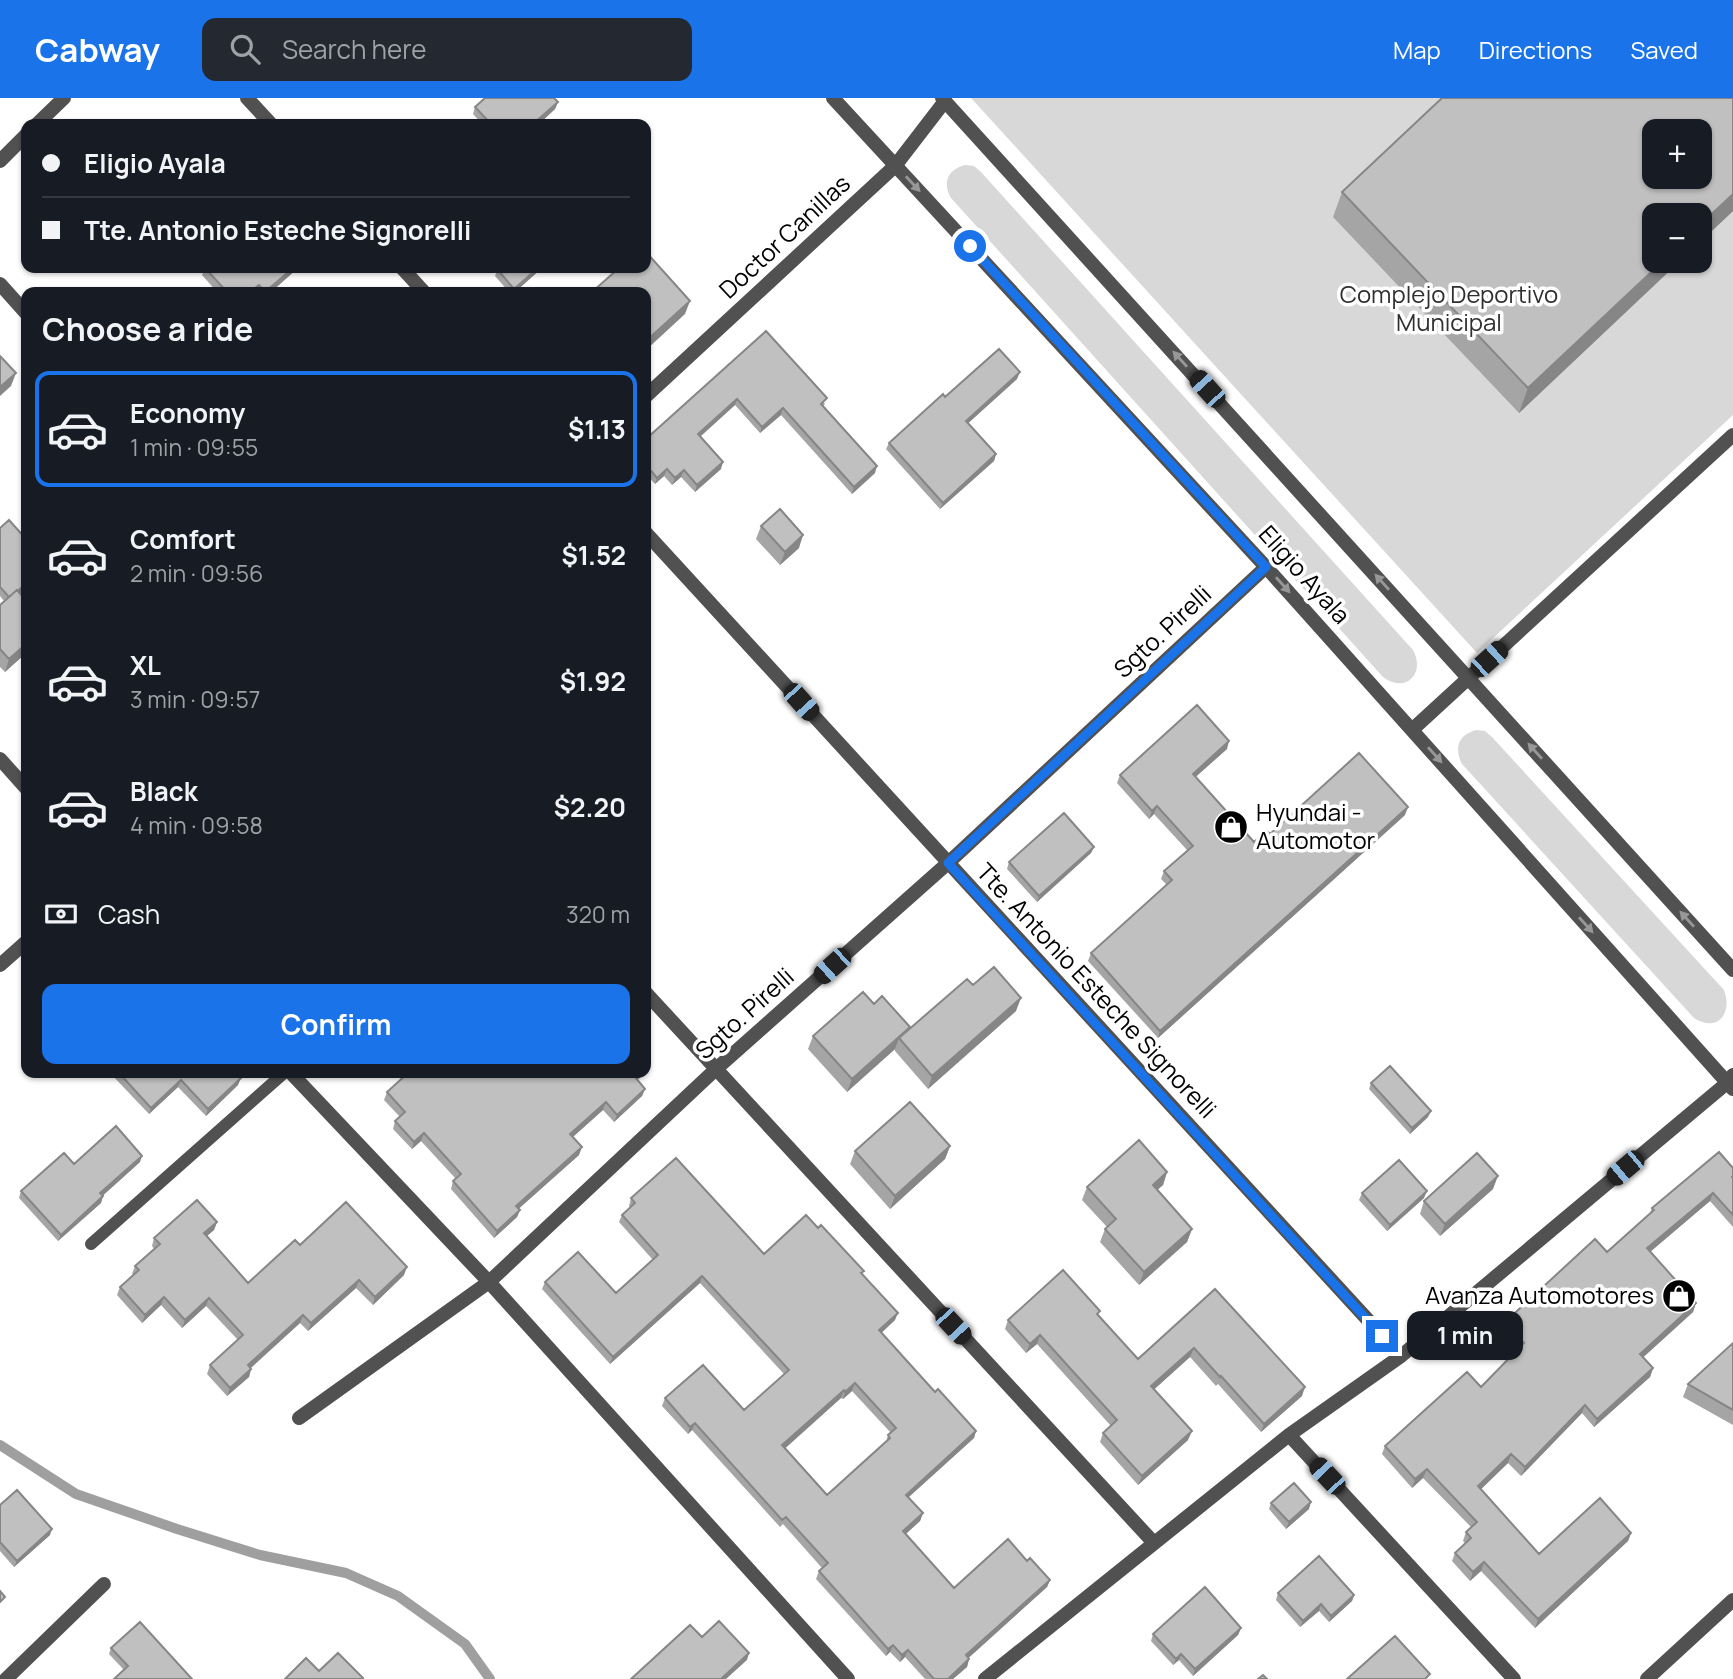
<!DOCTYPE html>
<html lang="en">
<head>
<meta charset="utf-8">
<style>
  :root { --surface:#171b24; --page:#242831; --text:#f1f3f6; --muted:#9ea1a6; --line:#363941; --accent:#1a73e8 }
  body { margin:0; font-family:Manrope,sans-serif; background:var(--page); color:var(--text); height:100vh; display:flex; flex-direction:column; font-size:26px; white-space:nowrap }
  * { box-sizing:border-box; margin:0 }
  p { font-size:23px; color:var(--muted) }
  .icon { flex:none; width:38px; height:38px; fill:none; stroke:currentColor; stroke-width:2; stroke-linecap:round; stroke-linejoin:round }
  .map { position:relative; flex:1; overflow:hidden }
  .panel { position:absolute; left:21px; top:189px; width:630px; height:791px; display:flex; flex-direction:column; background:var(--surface); border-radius:14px; box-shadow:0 2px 5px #0004 }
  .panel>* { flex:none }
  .guide { position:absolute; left:21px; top:21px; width:630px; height:154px; border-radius:14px; box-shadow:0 2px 5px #0004; display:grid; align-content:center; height:154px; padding:0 21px; background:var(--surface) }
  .buttons { position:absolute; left:1642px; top:21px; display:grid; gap:14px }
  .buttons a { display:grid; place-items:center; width:70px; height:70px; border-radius:14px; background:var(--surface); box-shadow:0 2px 5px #0004; font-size:35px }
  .end { position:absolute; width:32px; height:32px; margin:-16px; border:9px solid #1a73e8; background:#fff; box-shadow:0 0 0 4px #fff }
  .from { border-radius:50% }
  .bubble { position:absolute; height:49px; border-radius:14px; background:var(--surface); box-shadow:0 2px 5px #0004; font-size:23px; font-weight:700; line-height:49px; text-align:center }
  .car { position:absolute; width:21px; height:42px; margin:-21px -10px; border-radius:9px; box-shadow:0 0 5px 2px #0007; background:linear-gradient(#222 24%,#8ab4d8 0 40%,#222 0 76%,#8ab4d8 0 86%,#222 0) }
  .guide b { display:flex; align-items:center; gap:24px; height:66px; font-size:26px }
  .guide b+b { border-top:2px solid var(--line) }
  .guide i { width:18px; height:18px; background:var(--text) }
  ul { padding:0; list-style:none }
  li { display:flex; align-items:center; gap:21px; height:116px; margin:0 14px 10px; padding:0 7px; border:4px solid transparent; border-radius:14px }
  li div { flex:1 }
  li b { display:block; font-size:26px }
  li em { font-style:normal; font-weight:700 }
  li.on { border-color:var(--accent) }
  li>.icon { width:63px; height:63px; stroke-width:1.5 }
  h2 { padding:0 21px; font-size:32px; line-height:84px }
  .pay { display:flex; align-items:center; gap:18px; height:77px; padding:0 21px; font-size:26px }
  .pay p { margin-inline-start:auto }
  .button { display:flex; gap:14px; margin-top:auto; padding:14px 21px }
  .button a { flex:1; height:80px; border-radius:14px; background:var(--accent); color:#fff; font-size:28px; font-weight:700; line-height:80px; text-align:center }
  header { display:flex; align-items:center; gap:42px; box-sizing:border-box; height:98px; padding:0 35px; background:var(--accent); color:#fff }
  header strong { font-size:33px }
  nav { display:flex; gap:38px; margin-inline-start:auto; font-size:24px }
  .search { width:490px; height:63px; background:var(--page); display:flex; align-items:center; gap:18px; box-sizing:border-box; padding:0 24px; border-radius:14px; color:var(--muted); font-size:26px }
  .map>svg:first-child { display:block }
  .green { fill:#d8d8d8; fill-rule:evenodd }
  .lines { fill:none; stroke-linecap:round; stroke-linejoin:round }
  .stream { stroke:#9f9f9f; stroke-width:10 }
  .service { stroke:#515151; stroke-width:12 }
  .minor { stroke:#515151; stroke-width:14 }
  .tertiary { stroke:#515151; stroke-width:14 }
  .wall { fill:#a5a5a5; fill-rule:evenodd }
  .shaded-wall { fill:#868686 }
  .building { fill:#c0c0c0; stroke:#868686; stroke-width:2; fill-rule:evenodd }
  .oneway { fill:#979797 }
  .route { stroke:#1a73e8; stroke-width:9 }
  .labels { text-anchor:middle; stroke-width:7; stroke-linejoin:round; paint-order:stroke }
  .street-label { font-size:24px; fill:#000; stroke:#fff }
  .park-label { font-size:24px; fill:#2f2f2f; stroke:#fff }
  .poi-label { font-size:24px; fill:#000; stroke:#fff; text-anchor:start }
</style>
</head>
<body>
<header>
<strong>Cabway</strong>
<div class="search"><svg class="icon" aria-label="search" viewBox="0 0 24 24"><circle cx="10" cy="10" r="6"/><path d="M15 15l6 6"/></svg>Search here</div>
<nav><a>Map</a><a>Directions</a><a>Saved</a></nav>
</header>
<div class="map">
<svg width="1733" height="1581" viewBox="0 0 1733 1581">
  <rect width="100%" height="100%" fill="#fff"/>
  <!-- green -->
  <path class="green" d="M971 0H1733V317L1477 555ZM1654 33H1699V79H1654ZM1654 117H1699V163H1654Z
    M965 67 974 68 981 74 1413 552C1426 576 1405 596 1383 579L951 100C942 85 948 71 965 67Z
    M1476 632 1485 633 1492 639 1724 892C1733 916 1717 935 1694 920L1462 666C1454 650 1458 637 1476 632Z"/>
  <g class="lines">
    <!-- stream -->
    <path class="stream" d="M0 1347 76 1396 177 1431 260 1457 346 1475 398 1498 465 1546 490 1581"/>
    <!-- service -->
    <path class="service" d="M91 1146 284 975"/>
    <!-- minor -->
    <path class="minor" d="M247 0 271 26
      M37 26 64 0
      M0 63 26 37
      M402 170 424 194
      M0 186 26 215
      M646 298 895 68 945 3
      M646 435 1401 1258
      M1413 631 1733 337
      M0 661 26 690
      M0 867 26 844
      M646 895 1154 1445
      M291 975 489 1184 848 1581
      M299 1320 489 1184 716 971 948 765 1266 469
      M1289 1337 1514 1581
      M6 1581 104 1486
      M985 1581 1289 1337 1401 1258 1727 985 1733 977
      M1647 1581 1733 1502"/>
    <!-- tertiary -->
    <path class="tertiary" d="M833 0 1266 469 1733 991
      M942 0 1733 872"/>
  </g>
  <!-- wall -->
  <path class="wall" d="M1733 0V113L1699 145 1654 163H1680L1519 315 1333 119 1342 94Z
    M558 4 555 11 539 26H482L473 16 475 9Z
    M205 170H298L271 194H217L202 177Z
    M498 170H542L515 194H509L495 178Z
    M766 233 825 306 823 308 875 375 852 396 781 317 760 335 735 307 700 339 721 371 695 394 681 379 672 387 664 378 655 386 646 376V341Z
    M1017 281 968 325 996 356 994 363 940 411 886 351 889 345 945 299Z
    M761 428 799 450 780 467 756 441Z
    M0 430 20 495 26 502V555L5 574 0 569V507L4 503 0 498Z
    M1227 651 1195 679 1254 744 1270 736 1405 717 1158 940 1088 863 1091 855 1167 787 1161 781 1164 773 1187 752 1154 716 1149 721 1117 685 1120 677Z
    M1094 749 1091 755 1037 804 1007 771 1009 764Z
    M973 887 1016 913 928 991 895 953V951L847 994 808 951 813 938 909 932Z
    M110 975H236L238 987 206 1018 178 989 149 1016Z
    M408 975H645L637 982 645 991 642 998 614 1024 603 1012 573 1039 579 1057 519 1110 520 1112 517 1119 494 1140 451 1091 453 1083 456 1081 421 1043 412 1051 393 1031 395 1023 400 1019 384 1002 387 994Z
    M1371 985 1428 1019 1410 1036 1369 991Z
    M950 1048 945 1061 890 1111 850 1066 855 1053Z
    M140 1064 102 1098H103L101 1105 58 1143 19 1100 21 1093 74 1066Z
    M1733 1070V1129L1710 1103 1650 1154 1696 1205 1693 1214 1643 1259 1653 1270 1650 1279 1594 1329 1582 1315 1521 1378 1508 1365 1481 1391 1539 1456 1631 1435 1628 1443 1535 1530 1481 1473 1470 1483 1452 1463 1455 1455 1465 1445 1463 1443 1466 1434 1471 1429 1423 1380 1412 1390 1382 1356 1385 1348 1481 1289 1518 1251 1502 1233 1505 1224 1607 1154 1650 1115 1652 1110Z
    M1167 1074 1163 1087 1157 1092 1192 1131 1187 1144 1139 1187 1100 1144 1105 1131 1107 1129 1082 1102 1087 1089Z
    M1493 1091 1440 1138 1420 1116 1424 1103Z
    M1362 1095 1424 1100 1387 1133 1359 1102Z
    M631 1100 764 1156 862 1176 895 1222 881 1235 935 1294 976 1333 974 1340 908 1400 923 1415 920 1423 906 1436 954 1490 1027 1463 1050 1482 1047 1489 968 1560 969 1561 967 1569 953 1581H925L905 1559 900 1564 890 1554 886 1558 816 1481 819 1473 822 1470 783 1426 780 1429 692 1332 688 1336 662 1308 665 1300 744 1312 784 1276 700 1185 610 1266 542 1191 545 1184 616 1195 653 1162 619 1124 622 1117 630 1109 629 1108ZM852 1293 891 1335 888 1337 886 1344 827 1397 785 1350 841 1300 843 1301Z
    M217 1124 214 1132 207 1138 248 1185 300 1147 404 1177 373 1207 356 1190 308 1233 300 1225 251 1270V1271L249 1279 227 1298 207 1276 210 1267 238 1242 206 1208 182 1230 161 1207 142 1225 117 1197 120 1189 133 1177 132 1176 135 1168 154 1151 152 1148 154 1140Z
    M1215 1191 1302 1298 1261 1334 1218 1286 1216 1288 1190 1259 1154 1291 1188 1342 1138 1387 1100 1344 1103 1335 1111 1328 1037 1246 1026 1255 1005 1231 1008 1222 1099 1217 1138 1261Z
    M1733 1245V1327L1683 1299 1688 1286Z
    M1271 1405 1309 1411 1286 1431 1269 1411Z
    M0 1407 50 1437 14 1469 0 1453Z
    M1278 1495 1354 1497 1352 1503 1329 1524 1319 1513 1300 1529 1276 1502Z
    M1241 1530 1238 1537 1193 1578 1179 1562 1173 1567 1151 1543 1153 1536Z
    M111 1550 192 1581 124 1572 109 1556Z"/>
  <!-- shaded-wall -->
  <path class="shaded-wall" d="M558 4 555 11 539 26H533Z
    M1733 96V113L1699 145V128Z
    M1663 163H1680L1519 315 1528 290Z
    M293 170H298L271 194H265Z
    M538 170H542L515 194H513L514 191Z
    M259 187 256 194H250Z
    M690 203 685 216 646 252V243Z
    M1020 274 1017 281 964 329 966 323Z
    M16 275 11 288 0 298V289Z
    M737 301 735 307 695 343 698 336Z
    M783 310 781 317 760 335 762 329Z
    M996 356 994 363 940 411 943 405Z
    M723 364 721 371 695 394 697 387Z
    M877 368 875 375 852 396 854 389Z
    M667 371 664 378 655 386 657 380Z
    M684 372 681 379 672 387 675 380Z
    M803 437 799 450 780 467 785 454Z
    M26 485V490L7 507 10 500Z
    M26 546V555L5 574 9 561Z
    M1229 643 1227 651 1190 684 1193 676Z
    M1157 708 1154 716 1149 721 1152 713Z
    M1408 709 1405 717 1158 940 1160 933Z
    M1094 749 1091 755 1037 804 1039 798Z
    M1021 900 1016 913 928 991 932 978Z
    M910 929 905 942 899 940 895 951 847 994 852 981Z
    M640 975H645L632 987 635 979Z
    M241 980 238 987 206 1018 208 1011Z
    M181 982 178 989 149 1016 151 1010Z
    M645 991 642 998 614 1024 617 1017Z
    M606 1004 603 1012 567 1044 570 1036Z
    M1431 1013 1428 1019 1410 1036 1412 1030Z
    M424 1035 421 1043 412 1051 414 1044Z
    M950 1048 945 1061 890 1111 895 1098Z
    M582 1049 579 1057 514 1115 516 1108Z
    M142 1058 140 1064 98 1102 100 1095Z
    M1167 1074 1163 1087 1148 1100 1153 1087Z
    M1498 1078 1493 1091 1440 1138 1445 1126Z
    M1427 1093 1424 1100 1387 1133 1390 1127Z
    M1713 1095 1710 1103 1644 1159 1647 1150Z
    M103 1098 101 1105 58 1143 61 1137Z
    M520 1112 517 1119 494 1140 497 1133Z
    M217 1124 214 1132 201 1143 204 1135Z
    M1192 1131 1187 1144 1139 1187 1144 1174Z
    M407 1169 404 1177 373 1207 375 1199Z
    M702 1178 700 1185 610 1266 613 1259Z
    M359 1182 356 1190 308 1233 311 1225Z
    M164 1199 161 1207 142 1225 145 1217Z
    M209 1200 206 1208 182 1230 185 1222Z
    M1696 1205 1693 1214 1637 1265 1640 1256Z
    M898 1215 895 1222 876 1240 879 1232Z
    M303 1217 300 1225 245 1275 248 1267Z
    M1040 1237 1037 1246 1026 1255 1030 1246Z
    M1194 1250 1190 1259 1148 1297 1151 1288Z
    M1653 1270 1650 1279 1594 1329 1597 1321Z
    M251 1271 249 1279 227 1298 230 1290Z
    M855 1285 852 1293 843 1301 845 1294Z
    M1305 1289 1302 1298 1261 1334 1264 1326Z
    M844 1292 841 1300 780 1355 782 1347Z
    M1585 1307 1582 1315 1521 1378 1525 1369Z
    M695 1325 692 1332 688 1336 690 1329Z
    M976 1333 974 1340 903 1404 906 1397Z
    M1192 1333 1188 1342 1138 1387 1142 1378Z
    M1511 1356 1508 1365 1475 1397 1478 1388Z
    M1427 1371 1423 1380 1412 1390 1415 1381Z
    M1311 1404 1309 1411 1286 1431 1289 1424Z
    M923 1415 920 1423 901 1440 903 1433Z
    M52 1431 50 1437 14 1469 17 1463Z
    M1631 1435 1628 1443 1535 1530 1538 1521Z
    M1484 1464 1481 1473 1470 1483 1473 1474Z
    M1050 1482 1047 1489 963 1565 966 1557Z
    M1354 1497 1352 1503 1329 1524 1331 1518Z
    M1321 1506 1319 1513 1300 1529 1303 1523Z
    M1241 1530 1238 1537 1193 1578 1195 1571Z
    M893 1547 890 1554 886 1558 888 1551Z
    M908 1552 905 1559 900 1564 902 1557Z
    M749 1555 747 1562 726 1581H721Z
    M1181 1556 1179 1562 1173 1567 1176 1561Z
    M969 1561 967 1569 953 1581H948Z"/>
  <!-- building -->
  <path class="building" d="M485 0H554L558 4 533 26H491L475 9Z
    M1442 0H1733V96L1699 128V117H1654V163H1663L1528 290 1342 94ZM1654 33H1699V79H1654Z
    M646 154 690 203 646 243V194H592L619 170H646Z
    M205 170H293L265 194 259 187 250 194H227Z
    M498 170H538L514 191 497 171Z
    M766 233 827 300 821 306 877 368 854 389 783 310 762 329 737 301 698 336 723 364 697 387 684 372 675 380 667 371 657 380 646 367V341Z
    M999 251 1020 274 966 323 996 356 943 405 889 345 943 296 945 299Z
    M0 258 16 275 0 289Z
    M780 411 803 437 785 454 761 428Z
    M9 422 26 441V485L18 493 17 492 9 499 0 489V430Z
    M17 492 26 502V546L9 561 0 551V507Z
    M1197 607 1229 643 1193 676 1254 744 1267 733 1270 736 1359 655 1408 709 1160 933 1091 855 1172 782 1164 773 1193 748 1157 708 1152 713 1120 677Z
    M1064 715 1094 749 1039 798 1009 764Z
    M994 869 1021 900 932 978 899 940 967 881 973 887Z
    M863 894 874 906 882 898 910 929 852 981 813 938Z
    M1390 968 1431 1013 1412 1030 1371 985Z
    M119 975H236L241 980 208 1011 181 982 151 1010Z
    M408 975H640L635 979 645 991 617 1017 606 1004 570 1036 582 1049 516 1108 520 1112 497 1133 453 1083 461 1076 424 1035 414 1044 395 1023 405 1014 387 994Z
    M910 1004 950 1048 895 1098 855 1053Z
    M116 1028 142 1058 100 1095 103 1098 61 1137 21 1093 64 1055 74 1066Z
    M1139 1042 1167 1074 1153 1087 1192 1131 1144 1174 1105 1131 1116 1121 1087 1089Z
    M1719 1054 1733 1070V1078L1732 1079 1733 1080V1117L1713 1095 1647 1150 1696 1205 1640 1256 1653 1270 1597 1321 1585 1307 1525 1369 1511 1356 1478 1388 1539 1456 1600 1400 1631 1435 1538 1521 1484 1464 1473 1474 1455 1455 1471 1440 1466 1434 1477 1424 1427 1371 1415 1381 1385 1348 1467 1274 1481 1289 1524 1245 1505 1224 1595 1141 1607 1154 1654 1112 1652 1110Z
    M1477 1055 1498 1078 1445 1126 1424 1103Z
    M676 1060 764 1156 806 1117 818 1130 821 1127 864 1173 861 1175 898 1215 879 1232 935 1294 938 1291 976 1333 906 1397 923 1415 903 1433 954 1490 1008 1441 1027 1463 1030 1460 1050 1482 966 1557 969 1561 948 1581H934L908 1552 902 1557 893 1547 888 1551 819 1473 828 1465 786 1419 782 1422 695 1325 690 1329 665 1300 703 1267 744 1312 789 1272 702 1178 613 1259 545 1184 578 1154 616 1195 658 1157 622 1117 635 1105 631 1100ZM855 1285 896 1330 888 1337 890 1340 827 1397 782 1347 844 1292 845 1294Z
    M1399 1062 1427 1093 1390 1127 1362 1095Z
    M197 1102 217 1124 204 1135 248 1185 295 1142 300 1147 346 1104 407 1169 375 1199 359 1182 311 1225 303 1217 248 1267 251 1271 230 1290 210 1267 243 1237 209 1200 185 1222 164 1199 145 1217 120 1189 139 1172 135 1168 160 1146 154 1140Z
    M1063 1172 1100 1213 1097 1216 1138 1261 1215 1191 1305 1289 1264 1326 1221 1278 1220 1279 1194 1250 1151 1288 1192 1333 1142 1378 1103 1335 1117 1322 1040 1237 1030 1246 1008 1222Z
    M1733 1245V1312L1688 1286Z
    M1294 1385 1311 1404 1289 1424 1271 1405Z
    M17 1392 52 1431 17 1463 0 1444V1407Z
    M1319 1458 1354 1497 1331 1518 1321 1506 1303 1523 1278 1495Z
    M1205 1489 1241 1530 1195 1571 1181 1556 1176 1561 1153 1536Z
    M0 1493 5 1499 0 1504Z
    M719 1523 749 1555 721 1581H631L690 1527 702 1539Z
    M140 1524 192 1581H114L128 1568 111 1550Z
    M1395 1538 1430 1576 1425 1581H1347Z
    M338 1555 363 1580 362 1581H285L306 1560 319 1573Z
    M1263 1577 1267 1581H1258Z"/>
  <!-- one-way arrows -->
  <defs><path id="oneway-solid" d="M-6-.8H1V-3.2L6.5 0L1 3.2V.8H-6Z" transform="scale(1.75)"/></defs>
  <g class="oneway">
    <use href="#oneway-solid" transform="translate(913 86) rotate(47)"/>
    <use href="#oneway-solid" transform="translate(1180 261) rotate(-132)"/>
    <use href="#oneway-solid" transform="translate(1382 484) rotate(-132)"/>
    <use href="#oneway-solid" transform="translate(1283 487) rotate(48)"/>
    <use href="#oneway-solid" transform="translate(1535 653) rotate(-132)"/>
    <use href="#oneway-solid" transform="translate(1435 657) rotate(48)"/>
    <use href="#oneway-solid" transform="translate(1687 821) rotate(-132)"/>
    <use href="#oneway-solid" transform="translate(1586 827) rotate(48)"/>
  </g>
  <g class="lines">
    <!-- route -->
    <path class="route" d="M970 148 1266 469 948 765 1382 1238"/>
  </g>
  <!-- icons -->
  <defs>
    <g id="shop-disc" transform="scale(1.75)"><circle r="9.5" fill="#000" stroke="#fff"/><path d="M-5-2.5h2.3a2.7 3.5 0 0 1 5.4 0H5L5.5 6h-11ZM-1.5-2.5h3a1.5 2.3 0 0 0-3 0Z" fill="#fff"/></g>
  </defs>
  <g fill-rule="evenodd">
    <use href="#shop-disc" x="1231" y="729"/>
    <use href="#shop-disc" x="1679" y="1198"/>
  </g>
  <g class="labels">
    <!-- street labels -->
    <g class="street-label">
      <text transform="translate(785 139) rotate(-43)" y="8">Doctor Canillas</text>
      <text transform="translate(1304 477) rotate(48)" y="8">Eligio Ayala</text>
      <text transform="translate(1163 534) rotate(-43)" y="8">Sgto. Pirelli</text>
      <text transform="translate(1096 893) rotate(47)" y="8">Tte. Antonio Esteche Signorelli</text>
      <text transform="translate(745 916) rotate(-42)" y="8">Sgto. Pirelli</text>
    </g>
    <!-- park labels -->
    <g class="park-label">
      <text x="1449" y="205">Complejo Deportivo<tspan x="1449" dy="28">Municipal</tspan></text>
    </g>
    <!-- poi labels -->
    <g class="poi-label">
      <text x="1256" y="723">Hyundai -<tspan x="1256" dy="28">Automotor</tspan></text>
      <text x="1654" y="1206" text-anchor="end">Avanza Automotores</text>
    </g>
  </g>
</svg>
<div class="buttons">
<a>+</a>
<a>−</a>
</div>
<i class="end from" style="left:970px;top:148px"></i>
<i class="end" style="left:1382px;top:1238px"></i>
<div class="bubble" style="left:1407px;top:1213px;width:116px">1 min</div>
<i class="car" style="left:1207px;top:291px;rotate:318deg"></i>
<i class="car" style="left:1489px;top:561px;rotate:48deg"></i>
<i class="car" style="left:801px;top:604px;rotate:138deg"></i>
<i class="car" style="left:832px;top:868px;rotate:228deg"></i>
<i class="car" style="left:1625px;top:1070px;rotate:230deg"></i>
<i class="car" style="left:953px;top:1228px;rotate:137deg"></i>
<i class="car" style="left:1327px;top:1378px;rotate:317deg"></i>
<div class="guide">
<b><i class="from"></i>Eligio Ayala</b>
<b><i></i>Tte. Antonio Esteche Signorelli</b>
</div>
<section class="panel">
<h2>Choose a ride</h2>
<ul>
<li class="on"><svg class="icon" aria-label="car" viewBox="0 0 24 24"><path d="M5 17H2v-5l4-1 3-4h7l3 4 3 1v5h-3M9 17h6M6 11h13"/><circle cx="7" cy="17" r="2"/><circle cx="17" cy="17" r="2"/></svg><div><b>Economy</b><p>1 min · 09:55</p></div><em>$1.13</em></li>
<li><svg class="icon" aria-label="car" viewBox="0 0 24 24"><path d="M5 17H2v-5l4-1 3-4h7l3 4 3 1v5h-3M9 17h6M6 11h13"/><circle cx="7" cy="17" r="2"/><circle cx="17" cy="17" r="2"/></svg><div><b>Comfort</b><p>2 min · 09:56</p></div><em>$1.52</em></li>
<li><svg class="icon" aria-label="car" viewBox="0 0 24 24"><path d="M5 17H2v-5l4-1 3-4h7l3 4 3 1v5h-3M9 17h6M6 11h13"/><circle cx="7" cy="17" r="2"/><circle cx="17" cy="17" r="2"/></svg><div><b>XL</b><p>3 min · 09:57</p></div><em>$1.92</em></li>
<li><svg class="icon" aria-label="car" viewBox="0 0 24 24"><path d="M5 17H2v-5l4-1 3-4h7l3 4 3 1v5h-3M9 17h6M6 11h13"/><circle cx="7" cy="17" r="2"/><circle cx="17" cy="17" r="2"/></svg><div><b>Black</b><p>4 min · 09:58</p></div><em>$2.20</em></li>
</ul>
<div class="pay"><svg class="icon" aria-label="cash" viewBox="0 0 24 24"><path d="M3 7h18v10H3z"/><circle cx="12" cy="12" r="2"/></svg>Cash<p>320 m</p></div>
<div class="button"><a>Confirm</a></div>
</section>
</div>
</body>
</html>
